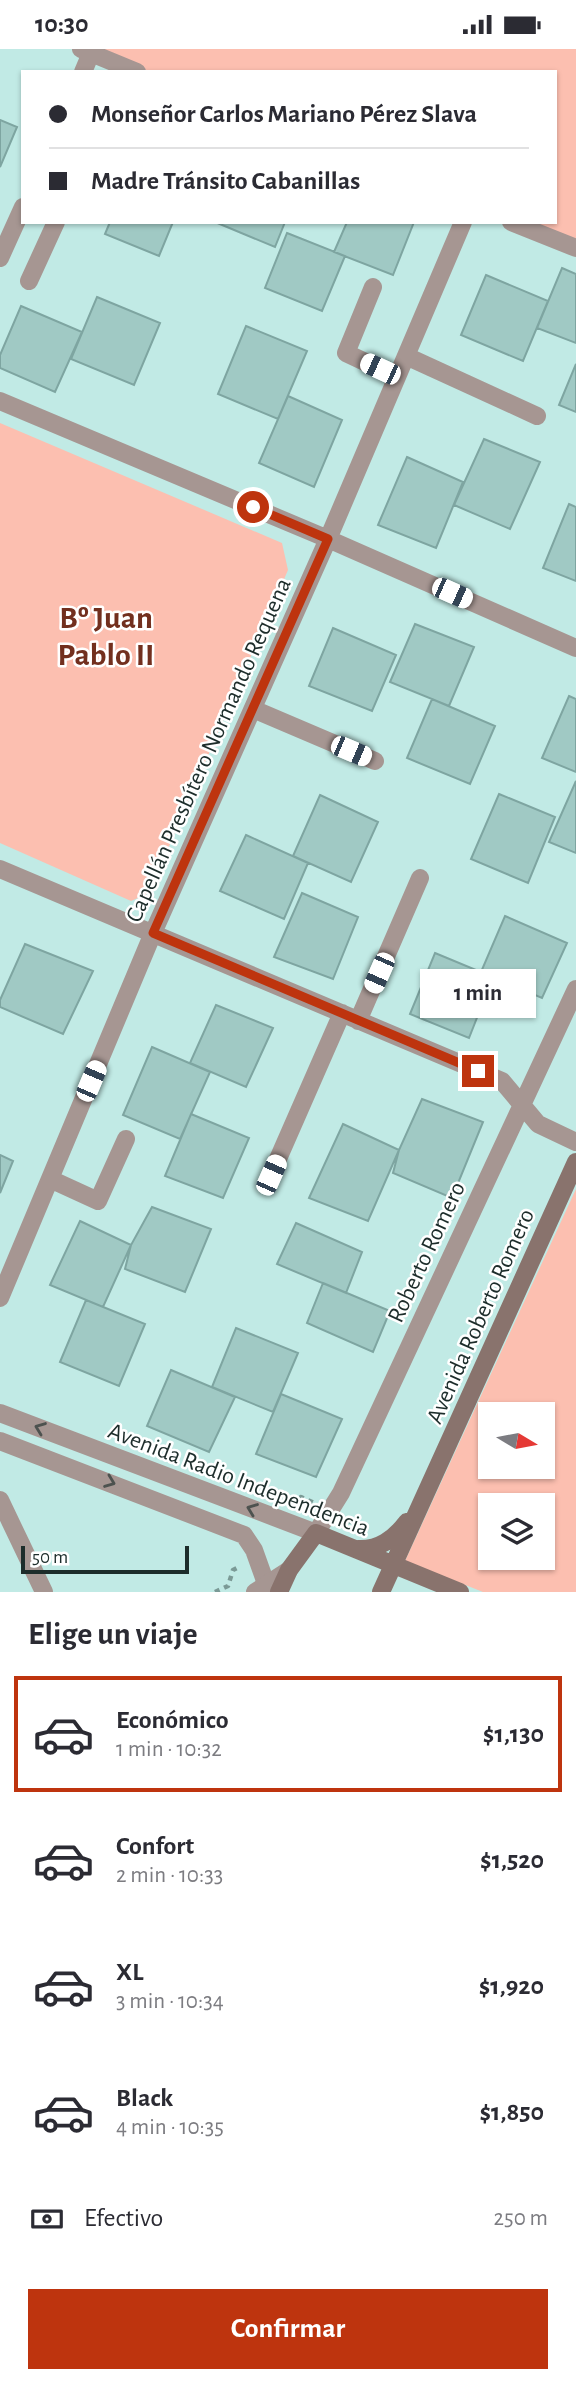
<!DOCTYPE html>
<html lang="es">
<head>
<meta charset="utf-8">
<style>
  :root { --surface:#fff; --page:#f7f7f7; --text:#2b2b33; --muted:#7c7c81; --line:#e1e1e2; --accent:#be340e }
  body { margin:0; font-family:"Alegreya Sans",sans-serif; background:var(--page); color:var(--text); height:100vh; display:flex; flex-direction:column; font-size:26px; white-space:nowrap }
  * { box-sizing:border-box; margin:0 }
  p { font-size:23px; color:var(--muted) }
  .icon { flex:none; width:38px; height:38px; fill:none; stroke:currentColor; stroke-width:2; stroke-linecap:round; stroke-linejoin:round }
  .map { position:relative; height:1543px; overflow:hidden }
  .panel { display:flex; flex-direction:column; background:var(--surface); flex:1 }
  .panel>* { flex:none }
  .top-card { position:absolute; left:21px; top:21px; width:536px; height:154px; border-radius:0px; box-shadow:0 2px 5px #0004; display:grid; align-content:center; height:154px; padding:0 28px; background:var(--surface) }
  .needle { width:46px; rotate:100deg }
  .buttons { position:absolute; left:478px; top:1353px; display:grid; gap:14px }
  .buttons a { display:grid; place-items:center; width:77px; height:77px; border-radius:0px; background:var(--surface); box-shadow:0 2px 5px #0004; font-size:35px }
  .scale { position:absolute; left:21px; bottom:18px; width:168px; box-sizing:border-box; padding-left:7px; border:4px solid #1d2d2b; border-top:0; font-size:19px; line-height:24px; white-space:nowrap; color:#1d2d2b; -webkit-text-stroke:5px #fff; paint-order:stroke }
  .end { position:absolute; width:32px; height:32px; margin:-16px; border:9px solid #be340e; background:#fff; box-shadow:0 0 0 4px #fff }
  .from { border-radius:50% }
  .bubble { position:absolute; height:49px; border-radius:0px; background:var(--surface); box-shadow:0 2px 5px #0004; font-size:23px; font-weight:700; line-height:49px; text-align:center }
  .car { position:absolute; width:21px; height:42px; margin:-21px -10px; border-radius:9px; box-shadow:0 0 5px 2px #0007; background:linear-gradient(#fff 24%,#345 0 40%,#fff 0 76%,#345 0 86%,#fff 0) }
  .top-card b { display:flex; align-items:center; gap:24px; height:66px; font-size:26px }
  .top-card b+b { border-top:2px solid var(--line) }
  .top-card i { width:18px; height:18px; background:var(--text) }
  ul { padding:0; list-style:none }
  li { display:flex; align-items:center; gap:21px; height:116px; margin:0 14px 10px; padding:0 14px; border:4px solid transparent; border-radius:0px }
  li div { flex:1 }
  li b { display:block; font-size:26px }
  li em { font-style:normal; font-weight:700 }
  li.active { border-color:var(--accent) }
  li>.icon { width:63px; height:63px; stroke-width:1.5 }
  h2 { padding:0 28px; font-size:32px; line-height:84px }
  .pay { display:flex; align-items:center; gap:18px; height:77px; padding:0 28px; font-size:26px }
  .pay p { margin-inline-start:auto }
  .primary-button { display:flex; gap:14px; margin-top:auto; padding:14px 28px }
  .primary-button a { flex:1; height:80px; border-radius:0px; background:var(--accent); color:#fff; font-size:28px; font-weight:700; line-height:80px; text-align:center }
  .status { display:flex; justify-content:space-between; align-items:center; height:49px; padding:0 35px; background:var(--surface); direction:ltr }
  .status svg { height:19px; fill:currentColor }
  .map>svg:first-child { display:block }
  .green { fill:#fcbfb0; fill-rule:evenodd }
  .building { fill:#a0c9c4; stroke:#7ea5a1; stroke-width:2 }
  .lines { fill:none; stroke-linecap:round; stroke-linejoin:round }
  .path { stroke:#7b9a96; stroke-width:4.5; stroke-dasharray:5 5; stroke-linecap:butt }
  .minor { stroke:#a69692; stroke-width:18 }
  .tertiary { stroke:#a69692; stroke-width:18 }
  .secondary { stroke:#89736d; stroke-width:18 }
  .oneway { stroke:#4d524f }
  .route { stroke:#be340e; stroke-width:9 }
  .labels { text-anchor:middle; stroke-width:5; stroke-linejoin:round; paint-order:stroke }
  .street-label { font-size:24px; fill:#1d2d2b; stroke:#fff }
  .district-label { font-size:32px; font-weight:bold; fill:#722f1e; stroke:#fff }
</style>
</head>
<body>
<div class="status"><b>10:30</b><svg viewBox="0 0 49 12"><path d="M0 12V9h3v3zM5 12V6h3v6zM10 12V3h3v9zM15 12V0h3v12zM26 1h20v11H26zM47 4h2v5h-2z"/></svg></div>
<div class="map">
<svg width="576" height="1543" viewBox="0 0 576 1543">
  <rect width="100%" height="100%" fill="#c1eae5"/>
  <!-- green -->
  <path class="green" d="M94 0H576V193L527 173H555V23H151Z
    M0 374 282 494 288 521 149 844 131 852 0 794Z
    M576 1140V1543H483L405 1512ZM490 1365H542V1418H490ZM490 1456H542V1508H490Z"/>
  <!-- building -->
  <path class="building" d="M0 71 17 78 0 118Z
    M110 173H173L159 207 105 185Z
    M215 173H285L275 198Z
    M347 173H414L393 226 334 203Z
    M287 184 345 207 322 262 265 239Z
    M562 219 576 225V294L537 279Z
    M486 226 548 252 523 312 461 286Z
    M97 248 160 274 134 336 71 310Z
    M21 257 82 283 55 343 0 319V306Z
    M246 277 307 302 278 370 218 345Z
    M576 315V363L559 356Z
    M288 347 342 371 314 438 259 414Z
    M484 390 540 413 510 480 454 456Z
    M407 408 463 433 436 499 378 476Z
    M569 455 576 458V532L543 519Z
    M415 575 474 598 449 657 390 633Z
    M333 579 396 606 372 662 309 637Z
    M569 647 576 650V723L542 709Z
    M432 650 495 677 470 735 407 709Z
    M576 732V804L549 793Z
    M499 745 555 768 528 834 471 810Z
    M320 746 378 773 351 833 293 807Z
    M246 786 308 814 284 870 220 842Z
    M302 844 358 868 333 930 274 908Z
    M505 867 567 894 542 949 481 923Z
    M25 895 93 922 63 985 0 958V951Z
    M435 904 493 928 469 989 410 965Z
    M216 956 273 979 246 1038 190 1014Z
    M152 998 210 1023 180 1090 123 1066Z
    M422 1050 483 1073 452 1149 393 1124 399 1101Z
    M191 1065 249 1089 223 1149 165 1127Z
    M343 1075 399 1101 368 1172 309 1149Z
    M0 1106 13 1112 0 1144Z
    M152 1158 211 1180 185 1243 125 1220 131 1196Z
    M80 1172 131 1196 103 1258 50 1236Z
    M296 1174 362 1203 346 1244 277 1215Z
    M323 1234 390 1262 373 1303 307 1274Z
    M86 1251 145 1275 119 1337 60 1313Z
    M236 1279 298 1304 273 1363 212 1338Z
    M171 1321 235 1348 209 1403 147 1377Z
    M281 1345 342 1370 316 1428 256 1405Z"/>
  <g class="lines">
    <!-- path -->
    <path class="path" d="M296 1459 301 1448 314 1454
      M347 1471 364 1479
      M215 1543 228 1537 233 1521 239 1518"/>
    <!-- minor -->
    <path class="minor" d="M81 0 137 23
      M83 23 91 4
      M511 173 576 199
      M0 209 23 158
      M29 232 56 173
      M373 238 346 304 397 328
      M406 307 537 367
      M0 352 328 490 576 599
      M253 660 375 712
      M0 820 502 1032 538 1075 576 1093
      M358 972 420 829
      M271 1126 342 964
      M50 1130 98 1152 126 1090
      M0 1249 153 884 328 490 463 173
      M0 1364 316 1484 341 1444 576 940
      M0 1392 244 1486 254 1501 269 1543
      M0 1451 44 1543"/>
    <!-- tertiary -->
    <path class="tertiary" d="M255 1543 289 1521"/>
    <!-- secondary -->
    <path class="secondary" d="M358 1500C379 1501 394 1490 407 1473
      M279 1543 289 1521 316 1484 460 1543
      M381 1543 576 1113"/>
  </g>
  <!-- one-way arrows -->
  <defs><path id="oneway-chevron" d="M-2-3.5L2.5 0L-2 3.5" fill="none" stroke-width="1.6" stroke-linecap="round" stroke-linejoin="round" transform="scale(1.75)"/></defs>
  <g class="oneway">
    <use href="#oneway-chevron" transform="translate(40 1379) rotate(-159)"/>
    <use href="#oneway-chevron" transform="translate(110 1433) rotate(21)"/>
    <use href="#oneway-chevron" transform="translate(252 1460) rotate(-159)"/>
  </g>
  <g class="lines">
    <!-- route -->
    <path class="route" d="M253 458 328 490 153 884 478 1022"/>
  </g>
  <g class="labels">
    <!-- street labels -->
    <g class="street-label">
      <text transform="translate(208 701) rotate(-66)" y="8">Capellán Presbítero Normando Requena</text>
      <text transform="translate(426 1203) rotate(-65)" y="8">Roberto Romero</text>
      <text transform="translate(480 1267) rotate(-66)" y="8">Avenida Roberto Romero</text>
      <text transform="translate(239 1430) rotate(21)" y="8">Avenida Radio Independencia</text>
    </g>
    <!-- district labels -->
    <g class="district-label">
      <text x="106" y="579">Bº Juan<tspan x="106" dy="37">Pablo II</tspan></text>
    </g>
  </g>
</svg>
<div class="buttons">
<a><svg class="needle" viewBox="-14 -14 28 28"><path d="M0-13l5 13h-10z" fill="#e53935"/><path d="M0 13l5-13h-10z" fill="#7c7c81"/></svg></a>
<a><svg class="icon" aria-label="layers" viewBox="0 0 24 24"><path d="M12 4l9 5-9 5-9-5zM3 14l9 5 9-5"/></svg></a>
</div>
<div class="scale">50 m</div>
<i class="end from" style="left:253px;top:458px"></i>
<i class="end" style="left:478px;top:1022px"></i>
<div class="bubble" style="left:420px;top:920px;width:116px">1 min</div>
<i class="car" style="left:380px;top:320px;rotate:295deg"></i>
<i class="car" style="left:452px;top:544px;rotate:114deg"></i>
<i class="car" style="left:351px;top:702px;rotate:113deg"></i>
<i class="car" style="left:379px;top:924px;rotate:204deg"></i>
<i class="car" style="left:91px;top:1032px;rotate:23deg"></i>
<i class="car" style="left:271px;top:1126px;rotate:24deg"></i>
<div class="top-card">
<b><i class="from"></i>Monseñor Carlos Mariano Pérez Slava</b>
<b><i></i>Madre Tránsito Cabanillas</b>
</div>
</div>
<section class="panel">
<h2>Elige un viaje</h2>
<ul>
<li class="active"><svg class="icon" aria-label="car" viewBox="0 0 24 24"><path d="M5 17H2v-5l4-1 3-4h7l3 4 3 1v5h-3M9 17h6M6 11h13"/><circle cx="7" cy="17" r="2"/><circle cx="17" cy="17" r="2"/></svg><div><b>Económico</b><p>1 min · 10:32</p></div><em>$1,130</em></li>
<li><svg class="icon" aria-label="car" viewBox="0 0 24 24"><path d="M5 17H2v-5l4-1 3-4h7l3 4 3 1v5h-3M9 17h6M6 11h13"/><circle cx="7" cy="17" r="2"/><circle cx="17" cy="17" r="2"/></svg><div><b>Confort</b><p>2 min · 10:33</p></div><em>$1,520</em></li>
<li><svg class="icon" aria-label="car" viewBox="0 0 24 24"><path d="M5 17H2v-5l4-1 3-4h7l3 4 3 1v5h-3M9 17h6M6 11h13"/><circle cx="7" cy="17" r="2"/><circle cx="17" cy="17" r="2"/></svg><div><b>XL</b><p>3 min · 10:34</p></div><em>$1,920</em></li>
<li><svg class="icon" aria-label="car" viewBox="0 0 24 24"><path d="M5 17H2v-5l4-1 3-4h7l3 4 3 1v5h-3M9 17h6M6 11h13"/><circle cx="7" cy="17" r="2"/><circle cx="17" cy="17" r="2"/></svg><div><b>Black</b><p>4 min · 10:35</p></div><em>$1,850</em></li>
</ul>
<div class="pay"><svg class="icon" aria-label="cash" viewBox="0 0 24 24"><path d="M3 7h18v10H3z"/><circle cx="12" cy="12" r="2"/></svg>Efectivo<p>250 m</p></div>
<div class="primary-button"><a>Confirmar</a></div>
</section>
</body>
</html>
